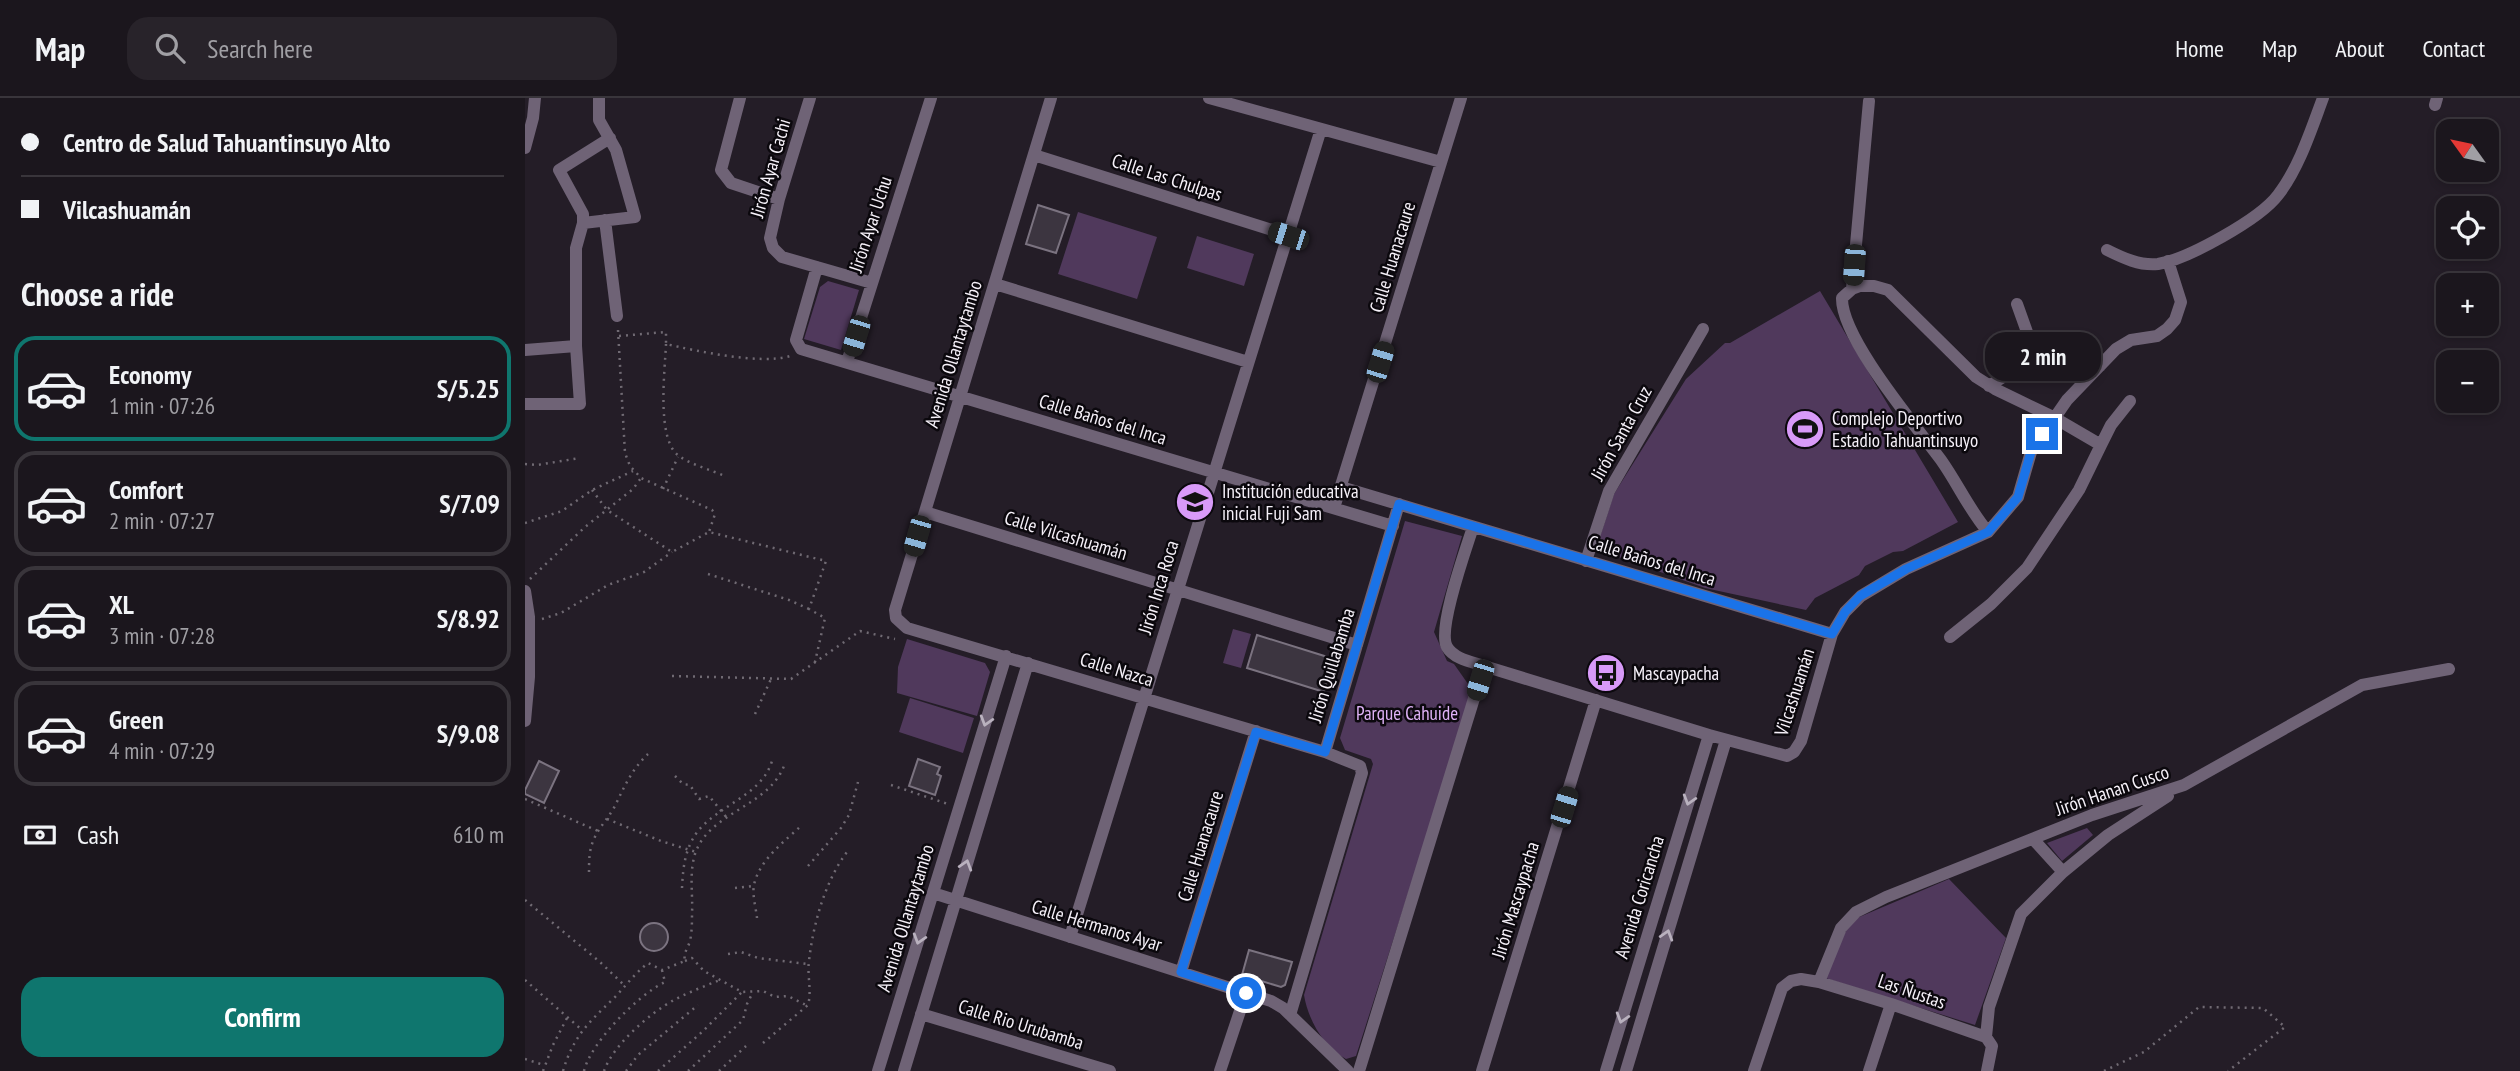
<!DOCTYPE html>
<html lang="en">
<head>
<meta charset="utf-8">
<style>
  :root { --surface:#1b161d; --page:#28232a; --text:#f1f3f6; --muted:#a09fa4; --line:#39353b; --accent:#0f766e }
  body { margin:0; font-family:"PT Sans Narrow",sans-serif; background:var(--page); color:var(--text); height:100vh; display:flex; flex-direction:column; font-size:26px; white-space:nowrap }
  * { box-sizing:border-box; margin:0 }
  p { font-size:23px; color:var(--muted) }
  .icon { flex:none; width:38px; height:38px; fill:none; stroke:currentColor; stroke-width:2; stroke-linecap:round; stroke-linejoin:round }
  .map { position:relative; flex:1; overflow:hidden }
  .details { display:flex; flex-direction:column; background:var(--surface); width:525px }
  .details>* { flex:none }
  .guide { display:grid; align-content:center; height:154px; padding:0 21px; background:var(--surface) }
  .needle { width:46px; rotate:303deg }
  .fabs { position:absolute; left:1911px; top:21px; display:grid; gap:14px }
  .fabs a { display:grid; place-items:center; width:63px; height:63px; border-radius:14px; background:var(--surface); box-shadow:0 4px 10px #0003,0 0 0 2px var(--line); font-size:35px }
  .end { position:absolute; width:32px; height:32px; margin:-16px; border:9px solid #1a73e8; background:#fff; box-shadow:0 0 0 4px #fff }
  .from { border-radius:50% }
  .bubble { position:absolute; height:49px; border-radius:21px; background:var(--surface); box-shadow:0 4px 10px #0003,0 0 0 2px var(--line); font-size:23px; font-weight:800; line-height:49px; text-align:center }
  .car { position:absolute; width:21px; height:42px; margin:-21px -10px; border-radius:9px; box-shadow:0 0 5px 2px #0007; background:linear-gradient(#222 24%,#8ab4d8 0 40%,#222 0 76%,#8ab4d8 0 86%,#222 0) }
  .guide b { display:flex; align-items:center; gap:24px; height:66px; font-size:26px }
  .guide b+b { border-top:2px solid var(--line) }
  .guide i { width:18px; height:18px; background:var(--text) }
  ul { padding:0; list-style:none }
  li { display:flex; align-items:center; gap:21px; height:105px; margin:0 14px 10px; padding:0 7px; border:4px solid var(--line); border-radius:21px }
  li div { flex:1 }
  li b { display:block; font-size:26px }
  li em { font-style:normal; font-weight:800 }
  li.current { border-color:var(--accent) }
  li>.icon { width:63px; height:63px; stroke-width:1.5 }
  h2 { padding:0 21px; font-size:32px; line-height:84px }
  .pay { display:flex; align-items:center; gap:18px; height:77px; padding:0 21px; font-size:26px }
  .pay p { margin-inline-start:auto }
  .cta { display:flex; gap:14px; margin-top:auto; padding:14px 21px }
  .cta a { flex:1; height:80px; border-radius:21px; background:var(--accent); color:#fff; font-size:28px; font-weight:800; line-height:80px; text-align:center }
  header { display:flex; align-items:center; gap:42px; box-sizing:border-box; height:98px; padding:0 35px; background:var(--surface); border-bottom:2px solid var(--line) }
  header strong { font-size:33px }
  nav { display:flex; gap:38px; margin-inline-start:auto; font-size:24px }
  .search { width:490px; height:63px; background:var(--page); display:flex; align-items:center; gap:18px; box-sizing:border-box; padding:0 24px; border-radius:21px; color:var(--muted); font-size:26px }
  main { display:flex; flex:1; min-height:0 }
  .map>svg:first-child { display:block }
  .green { fill:#50395c }
  .building { fill:#3c3540; stroke:#7b7380; stroke-width:2 }
  .lines { fill:none; stroke-linecap:round; stroke-linejoin:round }
  .path { stroke:#706a73; stroke-width:2.5; stroke-dasharray:2 5; stroke-linecap:butt }
  .street { stroke:#6f6376; stroke-width:12 }
  .oneway { stroke:#b9b1be }
  .route { stroke:#1a73e8; stroke-width:9 }
  .labels { text-anchor:middle; stroke-width:5; stroke-linejoin:round; paint-order:stroke }
  .street-label { font-size:19px; fill:#f6f1f9; stroke:#0b080d }
  .poi-label { font-size:19px; fill:#f6f1f9; stroke:#0b080d; text-anchor:start }
  .park-label { font-size:19px; fill:#deb2f6; stroke:#0b080d }
</style>
</head>
<body>
<header>
<strong>Map</strong>
<div class="search"><svg class="icon" aria-label="search" viewBox="0 0 24 24"><circle cx="10" cy="10" r="6"/><path d="M15 15l6 6"/></svg>Search here</div>
<nav><a>Home</a><a>Map</a><a>About</a><a>Contact</a></nav>
</header>
<main>
<section class="details">
<div class="guide">
<b><i class="from"></i>Centro de Salud Tahuantinsuyo Alto</b>
<b><i></i>Vilcashuamán</b>
</div>
<h2>Choose a ride</h2>
<ul>
<li class="current"><svg class="icon" aria-label="car" viewBox="0 0 24 24"><path d="M5 17H2v-5l4-1 3-4h7l3 4 3 1v5h-3M9 17h6M6 11h13"/><circle cx="7" cy="17" r="2"/><circle cx="17" cy="17" r="2"/></svg><div><b>Economy</b><p>1 min · 07:26</p></div><em>S/5.25</em></li>
<li><svg class="icon" aria-label="car" viewBox="0 0 24 24"><path d="M5 17H2v-5l4-1 3-4h7l3 4 3 1v5h-3M9 17h6M6 11h13"/><circle cx="7" cy="17" r="2"/><circle cx="17" cy="17" r="2"/></svg><div><b>Comfort</b><p>2 min · 07:27</p></div><em>S/7.09</em></li>
<li><svg class="icon" aria-label="car" viewBox="0 0 24 24"><path d="M5 17H2v-5l4-1 3-4h7l3 4 3 1v5h-3M9 17h6M6 11h13"/><circle cx="7" cy="17" r="2"/><circle cx="17" cy="17" r="2"/></svg><div><b>XL</b><p>3 min · 07:28</p></div><em>S/8.92</em></li>
<li><svg class="icon" aria-label="car" viewBox="0 0 24 24"><path d="M5 17H2v-5l4-1 3-4h7l3 4 3 1v5h-3M9 17h6M6 11h13"/><circle cx="7" cy="17" r="2"/><circle cx="17" cy="17" r="2"/></svg><div><b>Green</b><p>4 min · 07:29</p></div><em>S/9.08</em></li>
</ul>
<div class="pay"><svg class="icon" aria-label="cash" viewBox="0 0 24 24"><path d="M3 7h18v10H3z"/><circle cx="12" cy="12" r="2"/></svg>Cash<p>610 m</p></div>
<div class="cta"><a>Confirm</a></div>
</section>
<div class="map">
<svg width="1995" height="973" viewBox="0 0 1995 973">
  <rect width="100%" height="100%" fill="#241d27"/>
  <!-- green -->
  <path class="green" d="M553 114 632 139 612 201 533 176Z
    M672 138 729 156 719 188 662 170Z
    M303 183 334 192 316 252 279 241 295 189Z
    M1295 193 1433 424 1378 453 1368 454 1340 468 1334 477 1290 500 1281 512 1180 490 1071 451 1089 396 1161 281 1200 245H1205Z
    M880 423 937 438 909 534 922 563 929 566 948 593 831 958 821 961C798 949 783 921 779 897L848 666 846 661 820 652 815 640Z
    M708 531 726 536 716 570 698 565Z
    M382 541 460 565 465 574 452 618 372 595 373 569Z
    M385 600 449 620 438 655 374 634Z
    M1562 730 1568 737 1537 763 1522 745Z
    M1424 781 1481 840 1450 927 1300 880 1323 828 1332 820Z"/>
  <!-- building -->
  <path class="building" d="M513 107 544 117 531 155 501 146Z
    M732 537 809 561 799 594 722 570Z
    M393 661 415 669 412 676 416 678 410 697 384 688Z
    M14 663 34 673 19 705 0 696V692Z
    M115 839a14 14 0 1 1 28 0a14 14 0 1 1-28 0Z
    M724 852 767 864 760 887 756 889 717 877Z"/>
  <g class="lines">
    <!-- path -->
    <path class="path" d="M93 232 100 355 105 368 116 380 187 412 190 416 184 434
      M94 238 141 234V246C171 253 236 267 265 258
      M141 246C140 273 131 342 154 358 167 367 186 372 200 378
      M0 366 12 367 55 360
      M138 391 153 359
      M67 392 82 412 147 454 184 434 301 463 284 511 300 520 290 564
      M0 425 37 413 67 392 108 373
      M183 476 264 502 284 511
      M5 481 60 429 108 391 116 380
      M17 521 36 515 83 487 119 474 147 454
      M147 578 266 581 335 533 370 541
      M230 616 246 581
      M150 678 158 686 165 687 174 701 184 698 202 720
      M366 687 423 706
      M0 701 73 733
      M82 721 136 743 171 754
      M283 768 316 730 324 717 333 684
      M64 774C64 765 64 755 67 746 72 731 83 721 90 708 99 689 107 671 123 656
      M157 790C158 769 160 750 173 733 194 707 237 697 247 663
      M210 790 228 788
      M0 802 75 864 99 887
      M232 820C231 810 227 797 229 787 234 762 260 743 277 727
      M203 856 216 854 233 860 282 866
      M160 863 167 860 179 873 217 894 238 893 250 899 263 898 281 907
      M0 882 57 932
      M238 945 283 907C287 893 282 878 284 863 288 827 300 783 322 754
      M0 961 19 967
      M18 973 28 947 42 920
      M38 973C48 939 63 925 88 901 100 889 109 876 123 865L137 872 160 863C158 855 163 850 165 843 167 834 167 824 167 816 168 795 164 776 170 756 184 713 246 709 260 665
      M59 973C66 944 113 897 140 884L137 872
      M79 973C88 947 125 915 149 902 164 894 180 888 195 882
      M101 973 113 957 173 907
      M133 973 177 934 217 894
      M163 973 218 922 222 906 228 894
      M194 973 221 948
      M1579 973 1619 954 1674 909 1738 910 1760 929 1703 973"/>
    <!-- street -->
    <path class="street" d="M215 0 196 72 206 85 254 101
      M285 0 254 101 245 140 248 150 257 159 347 185
      M526 0 370 512 371 520 382 530 800 654 835 668 837 675 765 917
      M684 0 916 64
      M1910 7 1912 0
      M0 50 8 20 10 0
      M509 57 763 137
      M80 122 92 218
      M58 125 110 119 91 52 74 22V0
      M1582 152C1598 160 1615 168 1633 166 1663 161 1735 121 1753 97 1774 70 1786 32 1798 0
      M292 169 271 242 276 251 868 428
      M470 186 723 264
      M1327 191 1344 3
      M1492 206 1511 259
      M0 252 51 248
      M322 264 406 0
      M1464 288C1491 271 1516 254 1546 245L1556 250 1575 268
      M0 306H55L51 248V150L58 125V116L34 72 85 40
      M1576 347 1586 327 1605 303
      M816 389 1307 536
      M809 410 936 0
      M400 414 832 547
      M948 429C941 451 912 531 922 549 929 561 947 564 959 568L1184 637 1262 658 1269 654 1276 643 1307 536 1320 514 1336 498 1381 471 1463 434 1493 399 1506 354 1542 302 1591 251 1606 242 1632 238 1642 231 1650 222 1656 204 1643 163
      M1061 463 1084 393 1178 231
      M0 493 4 519V579L0 623
      M1425 539 1466 506 1502 470 1554 392 1576 347 1528 319 1470 291 1451 279 1363 192 1349 188H1335L1327 191 1317 200C1316 240 1391 328 1416 362 1433 386 1443 410 1463 434
      M800 654 874 406
      M1508 741 1538 774
      M408 795 746 903 758 910 823 973
      M545 839 796 31
      M656 874 731 633
      M1294 884 1316 830 1331 814 1361 799 1567 717 1659 687 1837 587 1924 571
      M396 916 585 973
      M1461 939 1464 909 1496 816 1538 774 1583 737 1643 698
      M353 973 481 558
      M379 973 503 565
      M695 973 721 895
      M834 973 959 568
      M957 973 1071 602
      M1081 973 1184 637
      M1101 973 1201 642
      M1229 973 1257 890 1266 883 1276 881 1294 884 1366 906 1461 939 1467 948 1462 973
      M1344 973 1366 906"/>
  </g>
  <!-- one-way arrows -->
  <defs><path id="oneway-chevron" d="M-2-3.5L2.5 0L-2 3.5" fill="none" stroke-width="1.6" stroke-linecap="round" stroke-linejoin="round" transform="scale(1.75)"/></defs>
  <g class="oneway">
    <use href="#oneway-chevron" transform="translate(461 623) rotate(107)"/>
    <use href="#oneway-chevron" transform="translate(1164 702) rotate(107)"/>
    <use href="#oneway-chevron" transform="translate(441 767) rotate(-73)"/>
    <use href="#oneway-chevron" transform="translate(1142 837) rotate(-73)"/>
    <use href="#oneway-chevron" transform="translate(394 841) rotate(107)"/>
    <use href="#oneway-chevron" transform="translate(1097 920) rotate(107)"/>
  </g>
  <g class="lines">
    <!-- route -->
    <path class="route" d="M721 895 656 874 731 634 800 654 874 406 1307 536 1320 514 1335 498 1381 471 1463 434 1493 399 1506 354 1517 336"/>
  </g>
  <!-- icons -->
  <defs>
    <g id="stadium-disc" transform="scale(2.0125)"><circle r="9.5" fill="#d89af8" stroke="#0b080d"/><path d="M0-5a6.5 5 0 1 0 0 10a6.5 5 0 1 0 0-10ZM-3.5-1.8h7v3.6h-7Z" fill="#111"/></g>
    <g id="school-disc" transform="scale(2.0125)"><circle r="9.5" fill="#d89af8" stroke="#0b080d"/><path d="M0-5L7-2L0 1L-7-2ZM-4 1L0 2.5L4 1V4Q0 6-4 4Z" fill="#111"/></g>
    <g id="bus-disc" transform="scale(2.0125)"><circle r="9.5" fill="#d89af8" stroke="#0b080d"/><path d="M-5-6H5V4H4V6H2V4H-2V6H-4V4H-5ZM-3.5-4V0h7V-4ZM-3.5 1.2v1.5H-2V1.2ZM2 1.2v1.5H3.5V1.2Z" fill="#111"/></g>
  </defs>
  <g fill-rule="evenodd">
    <use href="#stadium-disc" x="1280" y="331"/>
    <use href="#school-disc" x="670" y="404"/>
    <use href="#bus-disc" x="1081" y="575"/>
  </g>
  <g class="labels">
    <!-- street labels -->
    <g class="street-label">
      <text transform="translate(245 70) rotate(-74)" y="7">Jirón Ayar Cachi</text>
      <text transform="translate(642 79) rotate(18)" y="7">Calle Las Chulpas</text>
      <text transform="translate(345 126) rotate(-72)" y="7">Jirón Ayar Uchu</text>
      <text transform="translate(867 159) rotate(-73)" y="7">Calle Huanacaure</text>
      <text transform="translate(428 256) rotate(-73)" y="7">Avenida Ollantaytambo</text>
      <text transform="translate(578 321) rotate(17)" y="7">Calle Baños del Inca</text>
      <text transform="translate(1096 335) rotate(-61)" y="7">Jirón Santa Cruz</text>
      <text transform="translate(541 437) rotate(17)" y="7">Calle Vilcashuamán</text>
      <text transform="translate(1127 462) rotate(17)" y="7">Calle Baños del Inca</text>
      <text transform="translate(633 489) rotate(-73)" y="7">Jirón Inca Roca</text>
      <text transform="translate(806 567) rotate(-73)" y="7">Jirón Quillabamba</text>
      <text transform="translate(592 571) rotate(17)" y="7">Calle Nazca</text>
      <text transform="translate(1269 594) rotate(-72)" y="7">Vilcashuamán</text>
      <text transform="translate(1587 692) rotate(-19)" y="7">Jirón Hanan Cusco</text>
      <text transform="translate(675 748) rotate(-73)" y="7">Calle Huanacaure</text>
      <text transform="translate(1114 799) rotate(-73)" y="7">Avenida Coricancha</text>
      <text transform="translate(990 802) rotate(-73)" y="7">Jirón Mascaypacha</text>
      <text transform="translate(380 820) rotate(-73)" y="7">Avenida Ollantaytambo</text>
      <text transform="translate(572 827) rotate(17)" y="7">Calle Hermanos Ayar</text>
      <text transform="translate(1387 893) rotate(19)" y="7">Las Ñustas</text>
      <text transform="translate(496 926) rotate(17)" y="7">Calle Rio Urubamba</text>
    </g>
    <!-- poi labels -->
    <g class="poi-label">
      <text x="1307" y="327">Complejo Deportivo<tspan x="1307" dy="22">Estadio Tahuantinsuyo</tspan></text>
      <text x="697" y="400">Institución educativa<tspan x="697" dy="22">inicial Fuji Sam</tspan></text>
      <text x="1108" y="582">Mascaypacha</text>
    </g>
    <!-- park labels -->
    <g class="park-label">
      <text x="882" y="622">Parque Cahuide</text>
    </g>
  </g>
</svg>
<div class="fabs">
<a><svg class="needle" viewBox="-14 -14 28 28"><path d="M0-13l5 13h-10z" fill="#e53935"/><path d="M0 13l5-13h-10z" fill="#a09fa4"/></svg></a>
<a><svg class="icon" aria-label="locate" viewBox="0 0 24 24"><circle cx="12" cy="12" r="6"/><path d="M12 2v4M12 18v4M2 12h4M18 12h4"/></svg></a>
<a>+</a>
<a>−</a>
</div>
<i class="end from" style="left:721px;top:895px"></i>
<i class="end" style="left:1517px;top:336px"></i>
<div class="bubble" style="left:1460px;top:234px;width:116px">2 min</div>
<i class="car" style="left:763px;top:138px;rotate:288deg"></i>
<i class="car" style="left:1329px;top:167px;rotate:184deg"></i>
<i class="car" style="left:331px;top:238px;rotate:197deg"></i>
<i class="car" style="left:855px;top:264px;rotate:17deg"></i>
<i class="car" style="left:392px;top:438px;rotate:196deg"></i>
<i class="car" style="left:955px;top:582px;rotate:197deg"></i>
<i class="car" style="left:1039px;top:709px;rotate:17deg"></i>
</div>
</main>
</body>
</html>
